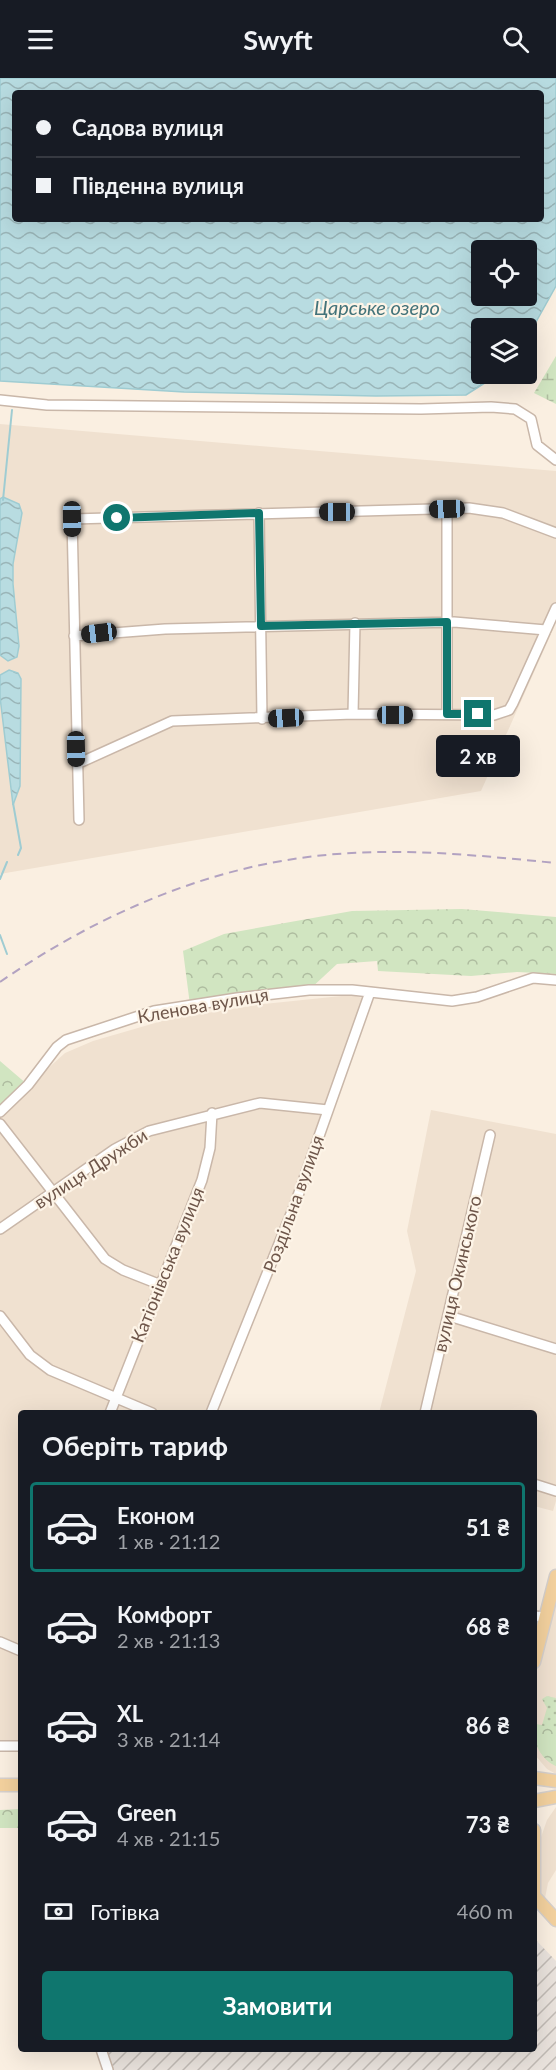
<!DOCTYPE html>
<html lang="uk">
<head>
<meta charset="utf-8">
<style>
  :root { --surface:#171b24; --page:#20242c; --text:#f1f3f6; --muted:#9ea1a6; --line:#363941; --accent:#0f766e }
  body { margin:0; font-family:Lato,sans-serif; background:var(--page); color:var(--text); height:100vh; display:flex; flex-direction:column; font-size:22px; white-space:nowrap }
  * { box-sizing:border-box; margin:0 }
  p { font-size:20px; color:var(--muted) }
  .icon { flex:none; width:33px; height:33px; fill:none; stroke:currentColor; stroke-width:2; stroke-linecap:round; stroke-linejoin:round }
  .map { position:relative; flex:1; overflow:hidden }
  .sheet { position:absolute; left:18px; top:1332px; width:519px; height:642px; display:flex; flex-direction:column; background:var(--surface); border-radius:6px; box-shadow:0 6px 24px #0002 }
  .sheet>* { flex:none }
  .guide { position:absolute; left:12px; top:12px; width:532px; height:132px; border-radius:6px; box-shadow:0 6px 24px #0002; display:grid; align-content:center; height:132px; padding:0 24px; background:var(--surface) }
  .buttons { position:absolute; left:471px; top:162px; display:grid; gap:12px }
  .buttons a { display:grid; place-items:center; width:66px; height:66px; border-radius:6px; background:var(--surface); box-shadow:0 6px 24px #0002; font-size:30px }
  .end { position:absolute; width:27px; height:27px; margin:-14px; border:8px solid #0f766e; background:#fff; box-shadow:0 0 0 3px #fff }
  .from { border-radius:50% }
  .bubble { position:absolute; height:42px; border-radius:6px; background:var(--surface); box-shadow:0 6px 24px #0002; font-size:20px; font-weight:700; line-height:42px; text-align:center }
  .car { position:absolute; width:18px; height:36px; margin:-18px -9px; border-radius:8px; box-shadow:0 0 4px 2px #0007; background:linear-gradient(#222 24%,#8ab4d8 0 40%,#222 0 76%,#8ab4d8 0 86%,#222 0) }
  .guide b { display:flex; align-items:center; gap:21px; height:57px; font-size:22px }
  .guide b+b { border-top:2px solid var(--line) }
  .guide i { width:15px; height:15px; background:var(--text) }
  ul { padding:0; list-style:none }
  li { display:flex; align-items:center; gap:18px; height:90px; margin:0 12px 9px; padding:0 12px; border:3px solid transparent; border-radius:6px }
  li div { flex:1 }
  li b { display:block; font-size:22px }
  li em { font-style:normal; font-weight:700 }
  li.active { border-color:var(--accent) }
  li>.icon { width:54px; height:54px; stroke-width:1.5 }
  h2 { padding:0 24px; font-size:27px; line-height:72px }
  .pay { display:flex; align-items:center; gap:15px; height:66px; padding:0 24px; font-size:22px }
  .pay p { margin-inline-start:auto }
  .action { display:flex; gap:12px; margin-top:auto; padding:12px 24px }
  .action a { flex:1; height:69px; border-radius:6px; background:var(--accent); color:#fff; font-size:24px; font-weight:700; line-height:69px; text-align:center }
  header { display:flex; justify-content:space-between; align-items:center; height:78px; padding:0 24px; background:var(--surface); font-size:27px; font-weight:700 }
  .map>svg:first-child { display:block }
  .residential { fill:#f0e1d0 }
  .industrial { fill:url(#industrial-furrows) }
  .grass { fill:url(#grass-dots) }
  .forest { fill:url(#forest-crowns) }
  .wetland { fill:url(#wetland-marsh) }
  .water { fill:url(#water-waves); stroke:#9fccd2; stroke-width:1.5; fill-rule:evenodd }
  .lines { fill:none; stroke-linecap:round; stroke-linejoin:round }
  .stream { stroke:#9fccd2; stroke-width:2 }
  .minor-casing { stroke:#c9b7a9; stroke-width:12 }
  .major-casing { stroke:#d6d0cc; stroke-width:15 }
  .minor { stroke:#fff; stroke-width:9 }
  .major { stroke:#f3d19e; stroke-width:12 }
  .rail { stroke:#b2a2c1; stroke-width:2; stroke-dasharray:9 6; stroke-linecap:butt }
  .route { stroke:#0f766e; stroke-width:8 }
  .labels { text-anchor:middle; stroke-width:4.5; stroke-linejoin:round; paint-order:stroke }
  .street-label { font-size:18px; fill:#6e564a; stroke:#fdf4e7 }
  .water-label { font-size:20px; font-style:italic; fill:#43737a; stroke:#fdf4e7 }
</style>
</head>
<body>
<header><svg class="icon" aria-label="menu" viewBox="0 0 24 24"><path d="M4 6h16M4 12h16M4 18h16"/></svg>Swyft<svg class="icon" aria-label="search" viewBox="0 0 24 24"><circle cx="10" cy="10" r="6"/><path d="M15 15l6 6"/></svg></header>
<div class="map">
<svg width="556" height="1992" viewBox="0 0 556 1992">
  <defs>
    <pattern id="industrial-furrows" width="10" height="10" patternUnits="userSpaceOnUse" patternTransform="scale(1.5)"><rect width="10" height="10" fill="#e9e2dc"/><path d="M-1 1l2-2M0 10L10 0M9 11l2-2" fill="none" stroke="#c1bab4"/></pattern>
    <pattern id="grass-dots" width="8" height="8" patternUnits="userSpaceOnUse" patternTransform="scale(1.5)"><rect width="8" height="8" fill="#d1e5c1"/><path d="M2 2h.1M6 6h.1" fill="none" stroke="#aebc9f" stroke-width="1.8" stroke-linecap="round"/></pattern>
    <pattern id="forest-crowns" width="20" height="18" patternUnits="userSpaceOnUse" patternTransform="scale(1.5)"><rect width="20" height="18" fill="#d1e5c1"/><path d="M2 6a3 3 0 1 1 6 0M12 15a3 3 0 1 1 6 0" fill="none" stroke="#aebc9f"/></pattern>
    <pattern id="wetland-marsh" width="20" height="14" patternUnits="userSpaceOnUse" patternTransform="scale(1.5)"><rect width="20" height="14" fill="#d1e5c1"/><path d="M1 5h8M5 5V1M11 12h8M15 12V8" fill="none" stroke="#aebc9f"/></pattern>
    <pattern id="water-waves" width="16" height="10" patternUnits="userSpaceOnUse" patternTransform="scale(1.5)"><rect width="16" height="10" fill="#b8dce1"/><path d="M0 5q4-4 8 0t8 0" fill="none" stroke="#9ab5b8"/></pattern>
  </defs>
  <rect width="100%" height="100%" fill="#faefe1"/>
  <!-- residential -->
  <path class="residential" d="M0 346 556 393V545L481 713 0 796Z
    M351 917 363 920 292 1127 207 1335H21V1664H0V1034L65 975 93 963 169 941 264 926Z
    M431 1032 556 1056V1423L553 1433 534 1428V1335H379L416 1193 407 1153Z
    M556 1513V1696L547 1691 534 1676V1599Z
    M556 1729V1792L548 1805 544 1825 538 1817 539 1765 547 1742Z"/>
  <!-- industrial -->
  <path class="industrial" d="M534 1860 556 1883V1992H114L106 1971H534Z"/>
  <!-- grass -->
  <path class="grass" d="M547 1618 556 1620V1688C540 1681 532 1663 535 1646L542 1647 547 1630 542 1621Z"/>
  <!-- forest -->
  <path class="forest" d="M462 831 556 839V896L517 894 471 898 378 893 377 883 337 886 309 912 190 927 183 873 224 856 352 833Z
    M0 983 28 1007 0 1034Z
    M535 1646 552 1650 556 1658V1688C540 1681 532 1663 535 1646Z
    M21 1731V1750H0V1732Z"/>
  <!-- wetland -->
  <path class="wetland" d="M556 278V326L534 315Z"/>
  <!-- water -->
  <path class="water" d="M0 0H556V208L527 260 526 250H482V296H499L466 317 376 318 184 314 0 303ZM15 15H542V141H15ZM482 172H526V218H482Z
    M3 419 19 426 22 435 13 486V506L19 568 17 579 8 583 0 577V421Z
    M9 592 18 595 21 601 20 708 13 727 0 619V597Z"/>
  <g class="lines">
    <!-- stream -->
    <path class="stream" d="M3 422 12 332
      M13 725 21 770 18 777
      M0 801 7 784
      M0 857 7 876"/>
    <!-- minor casing -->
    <g class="minor-casing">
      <path id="minor" d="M0 322 47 327 421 331 491 329 515 331 531 341 537 367 556 382
        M259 435 262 641
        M74 558 165 551 454 544 546 552
        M353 636 355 545
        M447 636V431
        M77 686 172 643 353 636 494 637 509 632 513 625 556 530
        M79 742 72 441 469 430 503 435 556 455
        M0 1034 28 1007 57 969 66 962 154 933 237 920 309 912H352L452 923 477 919 533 900 556 902
        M0 1046 105 1181 123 1192 161 1207
        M0 1151 115 1071 149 1053 260 1025 328 1032
        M0 1238 30 1277 50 1292 152 1335
        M449 1238 556 1271
        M110 1335 202 1102 210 1070 212 1035
        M211 1335 295 1126 370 914
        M425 1335 490 1057
        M534 1406 556 1413
        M534 1538 546 1539
        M0 1564 21 1573
        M0 1668H21
        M101 1971 108 1992"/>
    </g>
    <!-- major casing -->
    <g class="major-casing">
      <path id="major" d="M534 1584 556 1498
        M534 1700 556 1703
        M0 1707H21
        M534 1723 556 1719
        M534 1752V1818
        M534 1818 556 1842"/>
    </g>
    <!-- minor -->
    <use href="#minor" class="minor"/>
    <!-- major -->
    <use href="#major" class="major"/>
    <!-- rail -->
    <path class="rail" d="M0 904C100 835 215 785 337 776 410 770 484 778 556 785"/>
  </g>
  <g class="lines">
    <!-- route -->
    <path class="route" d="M117 440 259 435 261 548 447 544V636H478"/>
  </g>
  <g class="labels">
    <!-- street labels -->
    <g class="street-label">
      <text transform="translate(203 928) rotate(-10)" y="6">Кленова вулиця</text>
      <text transform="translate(91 1091) rotate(-33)" y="6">вулиця Дружби</text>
      <text transform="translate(294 1126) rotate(-70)" y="6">Роздільна вулиця</text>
      <text transform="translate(168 1187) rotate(-68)" y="6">Катіонівська вулиця</text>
      <text transform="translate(458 1196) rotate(-77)" y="6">вулиця Окинського</text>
    </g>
    <!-- water labels -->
    <g class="water-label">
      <text x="377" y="237">Царське озеро</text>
    </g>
  </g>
</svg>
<div class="buttons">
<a><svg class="icon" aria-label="locate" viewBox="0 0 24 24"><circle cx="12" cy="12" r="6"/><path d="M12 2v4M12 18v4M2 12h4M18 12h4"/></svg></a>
<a><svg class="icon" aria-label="layers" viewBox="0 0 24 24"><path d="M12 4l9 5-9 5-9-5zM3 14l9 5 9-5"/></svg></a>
</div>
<i class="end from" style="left:117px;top:440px"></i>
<i class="end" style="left:478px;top:636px"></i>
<div class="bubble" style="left:436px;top:657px;width:84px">2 хв</div>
<i class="car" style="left:447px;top:431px;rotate:268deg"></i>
<i class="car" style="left:337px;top:434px;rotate:270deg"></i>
<i class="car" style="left:72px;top:441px;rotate:179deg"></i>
<i class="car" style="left:99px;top:555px;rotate:263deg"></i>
<i class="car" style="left:395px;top:637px;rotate:90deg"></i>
<i class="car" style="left:286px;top:640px;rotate:267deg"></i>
<i class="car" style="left:76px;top:671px;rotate:179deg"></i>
<div class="guide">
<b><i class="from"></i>Садова вулиця</b>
<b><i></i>Південна вулиця</b>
</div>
<section class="sheet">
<h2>Оберіть тариф</h2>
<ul>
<li class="active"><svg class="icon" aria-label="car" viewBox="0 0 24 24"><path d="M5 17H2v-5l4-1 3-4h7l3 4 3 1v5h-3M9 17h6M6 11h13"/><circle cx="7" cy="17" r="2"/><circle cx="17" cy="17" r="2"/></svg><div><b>Економ</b><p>1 хв · 21:12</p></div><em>51 ₴</em></li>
<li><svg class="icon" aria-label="car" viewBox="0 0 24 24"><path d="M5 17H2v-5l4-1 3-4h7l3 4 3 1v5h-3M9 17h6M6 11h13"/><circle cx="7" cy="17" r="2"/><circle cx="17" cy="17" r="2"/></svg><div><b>Комфорт</b><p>2 хв · 21:13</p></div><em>68 ₴</em></li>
<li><svg class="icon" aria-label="car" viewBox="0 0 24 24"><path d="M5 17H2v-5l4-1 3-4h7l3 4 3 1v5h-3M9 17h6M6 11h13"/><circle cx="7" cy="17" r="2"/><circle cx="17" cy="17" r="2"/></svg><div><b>XL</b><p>3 хв · 21:14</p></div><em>86 ₴</em></li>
<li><svg class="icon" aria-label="car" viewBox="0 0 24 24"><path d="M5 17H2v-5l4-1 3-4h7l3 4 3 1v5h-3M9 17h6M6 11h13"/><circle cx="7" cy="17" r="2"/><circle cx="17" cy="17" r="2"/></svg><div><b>Green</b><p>4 хв · 21:15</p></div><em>73 ₴</em></li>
</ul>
<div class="pay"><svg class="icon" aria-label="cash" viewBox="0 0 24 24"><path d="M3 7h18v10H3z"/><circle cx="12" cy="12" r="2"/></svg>Готівка<p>460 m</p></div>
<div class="action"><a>Замовити</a></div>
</section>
</div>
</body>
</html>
